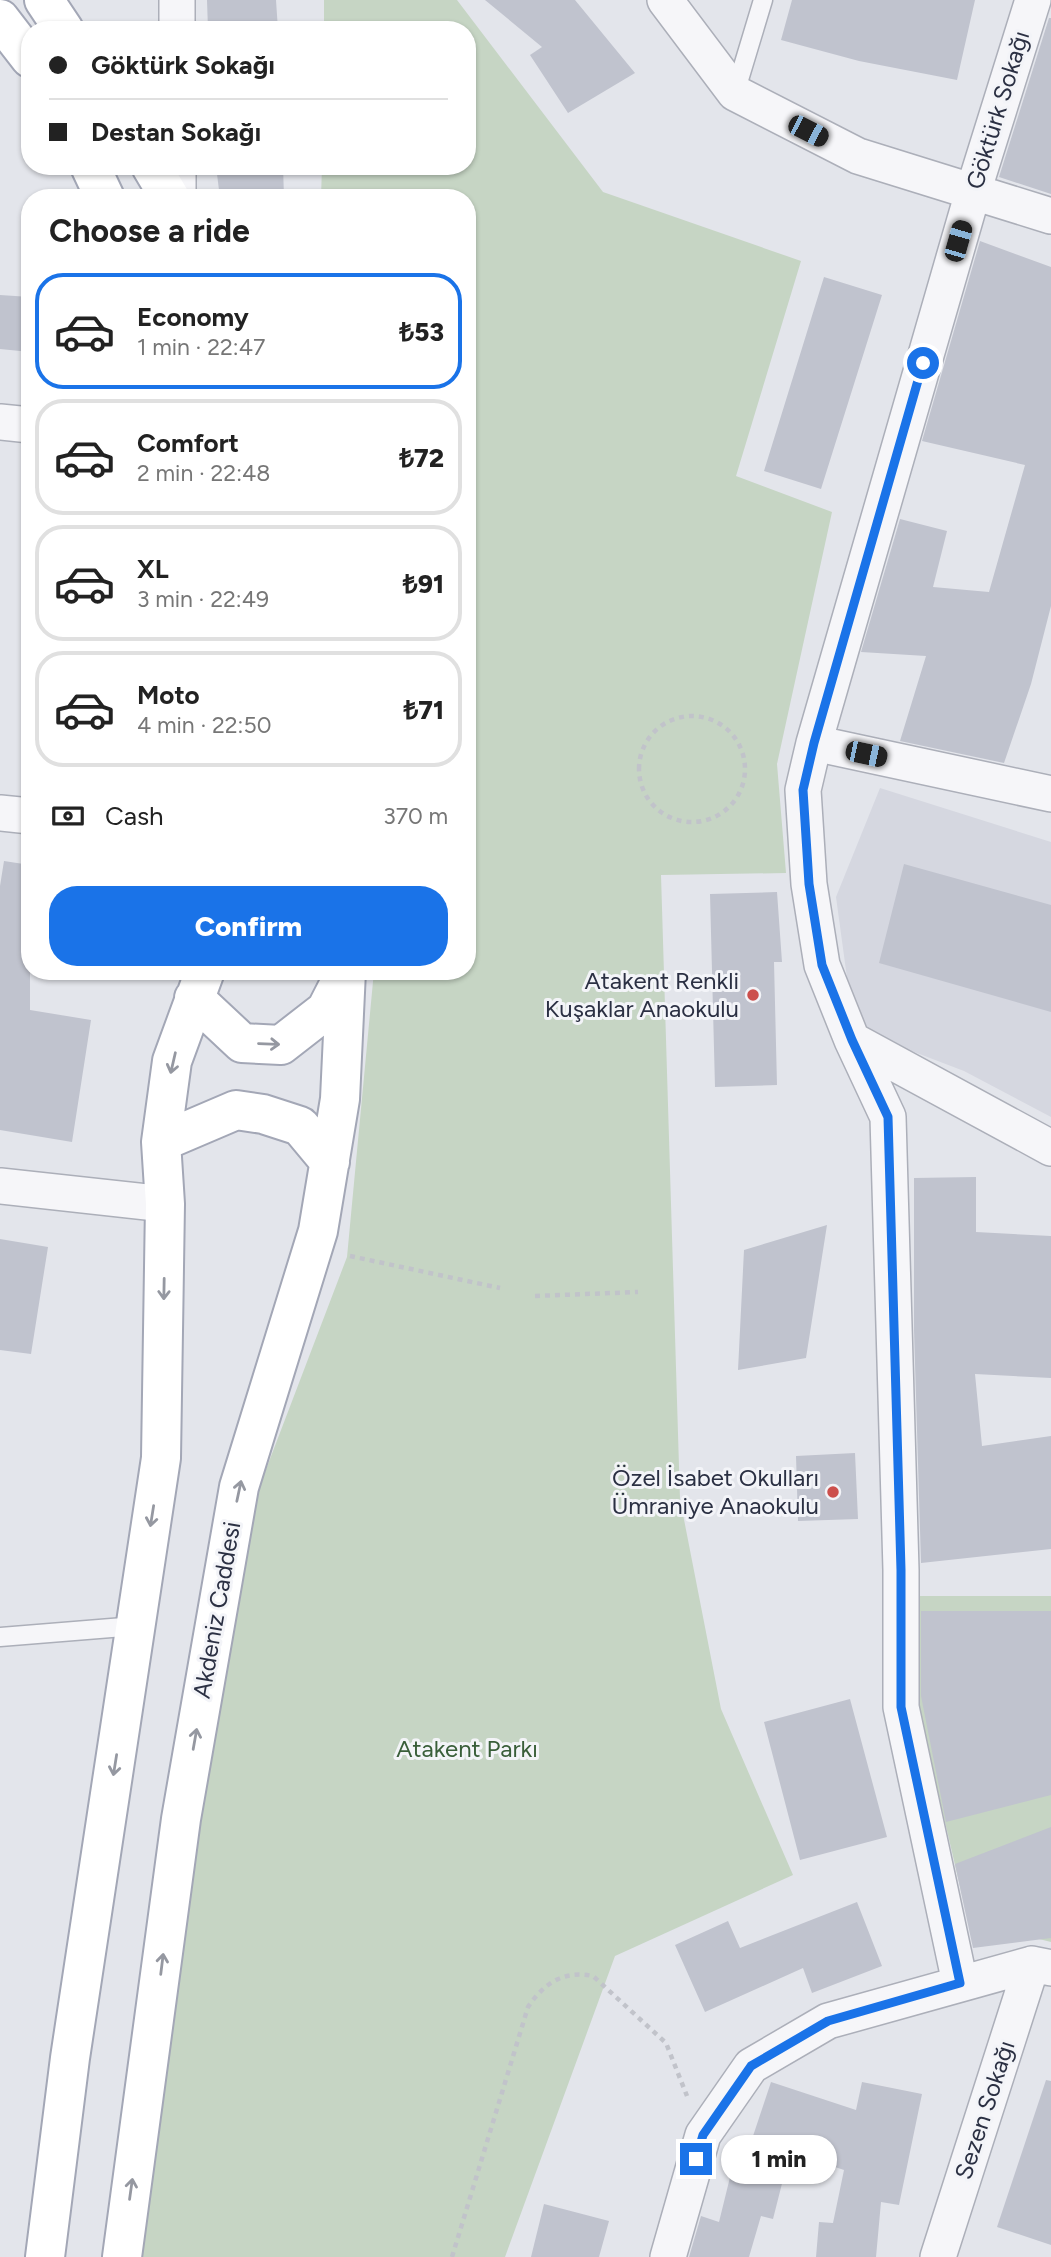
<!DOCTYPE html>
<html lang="en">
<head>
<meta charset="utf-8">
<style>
  :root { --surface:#fff; --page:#f2f2f2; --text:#222; --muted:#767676; --line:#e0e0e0; --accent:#1a73e8 }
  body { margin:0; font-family:Figtree,sans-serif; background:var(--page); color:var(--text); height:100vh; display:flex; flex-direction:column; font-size:26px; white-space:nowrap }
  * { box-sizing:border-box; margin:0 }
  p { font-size:23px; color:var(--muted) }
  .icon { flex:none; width:38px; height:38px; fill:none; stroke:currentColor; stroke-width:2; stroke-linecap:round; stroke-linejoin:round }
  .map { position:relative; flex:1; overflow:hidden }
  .drawer { position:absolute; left:21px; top:189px; width:455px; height:791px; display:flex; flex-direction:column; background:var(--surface); border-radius:28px; box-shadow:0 2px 5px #0004 }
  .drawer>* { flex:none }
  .top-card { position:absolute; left:21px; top:21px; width:455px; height:154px; border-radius:28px; box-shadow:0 2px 5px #0004; display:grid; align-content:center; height:154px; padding:0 28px; background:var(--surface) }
  .end { position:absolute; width:32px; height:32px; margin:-16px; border:9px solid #1a73e8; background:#fff; box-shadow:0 0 0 4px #fff }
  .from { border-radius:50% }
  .bubble { position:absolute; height:49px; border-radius:24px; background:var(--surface); box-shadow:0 2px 5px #0004; font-size:23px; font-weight:800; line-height:49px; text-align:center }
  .car { position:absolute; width:21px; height:42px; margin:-21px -10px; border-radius:9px; box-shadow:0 0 5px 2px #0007; background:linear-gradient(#222 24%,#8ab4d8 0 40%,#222 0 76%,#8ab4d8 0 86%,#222 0) }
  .top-card b { display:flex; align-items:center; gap:24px; height:66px; font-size:26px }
  .top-card b+b { border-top:2px solid var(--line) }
  .top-card i { width:18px; height:18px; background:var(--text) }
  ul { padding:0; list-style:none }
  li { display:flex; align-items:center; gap:21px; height:116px; margin:0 14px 10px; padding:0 14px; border:4px solid var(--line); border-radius:28px }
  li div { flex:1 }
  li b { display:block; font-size:26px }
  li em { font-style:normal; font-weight:800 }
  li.active { border-color:var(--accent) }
  li>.icon { width:63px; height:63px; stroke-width:1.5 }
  h2 { padding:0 28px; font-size:32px; line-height:84px }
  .pay { display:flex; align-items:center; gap:18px; height:77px; padding:0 28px; font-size:26px }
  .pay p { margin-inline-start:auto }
  .action { display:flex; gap:14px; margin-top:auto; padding:14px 28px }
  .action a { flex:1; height:80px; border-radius:28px; background:var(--accent); color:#fff; font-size:28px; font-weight:800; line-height:80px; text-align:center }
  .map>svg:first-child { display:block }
  .built { fill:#d5d7e0 }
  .green { fill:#c6d5c4 }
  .building { fill:#c0c3ce }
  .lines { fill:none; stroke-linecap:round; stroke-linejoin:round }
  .service-casing { stroke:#acafb9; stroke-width:21 }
  .minor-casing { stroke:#acafb9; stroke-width:38 }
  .primary-casing { stroke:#a3a7b6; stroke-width:42 }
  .path { stroke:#c1c3ca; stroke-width:4.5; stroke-dasharray:5 5; stroke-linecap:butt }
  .service { stroke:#f6f6f9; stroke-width:18 }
  .minor { stroke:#f6f6f9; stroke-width:35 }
  .primary { stroke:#fff; stroke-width:38 }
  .oneway { stroke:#9598a1 }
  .route { stroke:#1a73e8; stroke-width:9 }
  .poi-dot { fill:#cc4f4c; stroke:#f3f4f8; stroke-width:2.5 }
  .labels { text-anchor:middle; stroke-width:6; stroke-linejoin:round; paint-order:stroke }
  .street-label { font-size:24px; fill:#2b3043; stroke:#f3f4f8 }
  .poi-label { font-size:24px; fill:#2b3043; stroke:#f3f4f8; text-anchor:end }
  .park-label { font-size:24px; fill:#395e39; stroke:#f3f4f8 }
</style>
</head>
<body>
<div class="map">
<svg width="1051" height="2257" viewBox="0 0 1051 2257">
  <rect width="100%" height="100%" fill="#e3e5eb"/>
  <!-- built -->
  <path class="built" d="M880 788 1051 842V1117L964 1071 854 1029 836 897Z"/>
  <!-- green -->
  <path class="green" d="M324 0H457L603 192 801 261 736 476 832 512 777 764 786 873 661 875 680 1499 721 1709 793 1875 615 1956 505 2257H131L214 1718 257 1493 347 1257 374 971H467V198H321L322 166H467V30H324Z
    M918 1596H1051V1942L1039 1939 973 1942 914 1689Z"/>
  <!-- building -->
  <path class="building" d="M207 0H276L278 30H208Z
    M485 0H575L635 73 568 113 530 55 542 47Z
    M792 0H975L957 80 859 61 781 40Z
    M1049 18H1051V194L999 177Z
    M216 166H283L284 198H220Z
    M980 241 1051 267V606L1031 684 1004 763 900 741 926 656 861 652 900 519 947 531 933 587 989 592 1025 465 922 441Z
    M824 277 882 295 821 489 764 471Z
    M0 295 30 297V352L0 349Z
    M4 861 30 865V1010L91 1020 72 1142 0 1130V886Z
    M904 864 1051 905V1012L879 963Z
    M777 892 782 962H774L777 1085 715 1087 710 894Z
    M976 1177V1232L1051 1236V1378L975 1374 982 1446 1051 1436V1549L921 1563 914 1330V1178Z
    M827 1225 806 1358 738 1370 744 1250Z
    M0 1239 48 1247 31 1354 0 1350Z
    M855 1453 858 1519 798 1521 796 1456Z
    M921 1611H1051V1795L946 1822 921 1696Z
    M850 1699 887 1837 800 1860 764 1722Z
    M1051 1827V1938L973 1948 955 1864Z
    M857 1902 882 1966 812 1993 803 1968 705 2012 675 1945 728 1921 740 1948Z
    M1046 2080 1051 2081V2245L997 2227Z
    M771 2082 856 2110 862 2082 922 2094 899 2205 881 2202 876 2257H816L819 2222 833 2223 844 2170 790 2152 773 2219 761 2216 749 2257H689L701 2216 719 2222 734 2161 744 2163Z
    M544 2204 609 2221 599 2257H531Z"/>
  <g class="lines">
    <!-- service casing -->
    <g class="service-casing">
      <path id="service" d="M735 93 763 0
        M0 1637 136 1626"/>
    </g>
    <!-- minor casing -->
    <g class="minor-casing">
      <path id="minor" d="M177 0V30
        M665 0 735 93 858 156 1051 216
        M178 166V198
        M0 422 30 425
        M814 743 1051 794
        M0 813 30 816
        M852 1040 1051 1148
        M0 1186 165 1204
        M960 1983 901 1707V1570L888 1117 852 1040 822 965 809 884 803 790 814 743 973 192 1033 0
        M668 2257 703 2135 751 2066 828 2021 1032 1964 1051 1968
        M938 2257 1032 1964"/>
    </g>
    <!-- primary casing -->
    <g class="primary-casing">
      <path id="primary" d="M44 0 64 30
        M0 19 30 58
        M90 166 105 198
        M151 166 170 198
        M194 998 242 1043 281 1045 326 1010 345 973
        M161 1142 236 1110 263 1114 300 1126 330 1162
        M45 2257 70 2058 161 1458 165 1204 161 1142 172 1061 205 971
        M122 2257 181 1819 239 1487 318 1231 340 1099 346 971"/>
    </g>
    <!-- path -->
    <path class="path" d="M639 769a53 53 0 1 1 106 0a53 53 0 1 1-106 0Z
      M350 1256 500 1288
      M535 1296 638 1292
      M452 2257 528 2007C544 1983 564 1970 593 1976L666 2043 687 2096"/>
    <!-- service -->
    <use href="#service" class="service"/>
    <!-- minor -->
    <use href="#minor" class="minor"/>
    <!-- primary -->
    <use href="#primary" class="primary"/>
  </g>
  <!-- one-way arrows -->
  <defs><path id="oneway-shaft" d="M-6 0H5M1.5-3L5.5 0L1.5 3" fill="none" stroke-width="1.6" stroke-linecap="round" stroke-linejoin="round" transform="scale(1.75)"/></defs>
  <g class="oneway">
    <use href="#oneway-shaft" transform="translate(269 1044) rotate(2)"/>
    <use href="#oneway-shaft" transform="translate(173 1063) rotate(103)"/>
    <use href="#oneway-shaft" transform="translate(164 1289) rotate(91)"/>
    <use href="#oneway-shaft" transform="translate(239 1491) rotate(-78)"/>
    <use href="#oneway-shaft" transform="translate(152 1516) rotate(99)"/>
    <use href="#oneway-shaft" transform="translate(195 1739) rotate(-80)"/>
    <use href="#oneway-shaft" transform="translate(115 1765) rotate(99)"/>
    <use href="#oneway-shaft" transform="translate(162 1964) rotate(-83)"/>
    <use href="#oneway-shaft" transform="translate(131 2189) rotate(-82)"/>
  </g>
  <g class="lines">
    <!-- route -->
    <path class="route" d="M696 2159 703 2135 751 2066 828 2021 960 1983 901 1707V1570L888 1117 852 1040 822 965 809 884 803 790 814 743 923 363"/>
  </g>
  <!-- markers -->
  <g class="poi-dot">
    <circle cx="753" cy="995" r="7"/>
    <circle cx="833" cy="1492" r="7"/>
  </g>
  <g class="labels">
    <!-- street labels -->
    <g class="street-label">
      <text transform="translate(998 110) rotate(-73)" y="8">Göktürk Sokağı</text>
      <text transform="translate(217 1610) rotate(-80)" y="8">Akdeniz Caddesi</text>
      <text transform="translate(985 2110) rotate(-72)" y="8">Sezen Sokağı</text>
    </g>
    <!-- poi labels -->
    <g class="poi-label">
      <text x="739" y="989">Atakent Renkli<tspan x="739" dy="28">Kuşaklar Anaokulu</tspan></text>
      <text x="819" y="1486">Özel İsabet Okulları<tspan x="819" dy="28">Ümraniye Anaokulu</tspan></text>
    </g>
    <!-- park labels -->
    <g class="park-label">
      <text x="467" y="1757">Atakent Parkı</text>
    </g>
  </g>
</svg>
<i class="end from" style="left:923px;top:363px"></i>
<i class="end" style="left:696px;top:2159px"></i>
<div class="bubble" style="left:721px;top:2135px;width:116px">1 min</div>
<i class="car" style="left:808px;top:131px;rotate:117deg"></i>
<i class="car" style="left:958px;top:241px;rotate:16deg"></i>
<i class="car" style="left:866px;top:754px;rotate:102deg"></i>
<div class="top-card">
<b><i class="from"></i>Göktürk Sokağı</b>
<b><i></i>Destan Sokağı</b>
</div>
<section class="drawer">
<h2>Choose a ride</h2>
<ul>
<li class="active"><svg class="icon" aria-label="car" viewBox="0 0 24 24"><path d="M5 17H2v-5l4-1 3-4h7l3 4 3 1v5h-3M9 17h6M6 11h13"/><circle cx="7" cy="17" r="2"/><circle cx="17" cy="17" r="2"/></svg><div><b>Economy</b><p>1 min · 22:47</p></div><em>₺53</em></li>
<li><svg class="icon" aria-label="car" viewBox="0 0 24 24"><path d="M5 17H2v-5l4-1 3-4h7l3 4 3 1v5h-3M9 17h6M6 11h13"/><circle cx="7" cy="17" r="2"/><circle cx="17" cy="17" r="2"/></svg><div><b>Comfort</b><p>2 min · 22:48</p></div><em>₺72</em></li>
<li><svg class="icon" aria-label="car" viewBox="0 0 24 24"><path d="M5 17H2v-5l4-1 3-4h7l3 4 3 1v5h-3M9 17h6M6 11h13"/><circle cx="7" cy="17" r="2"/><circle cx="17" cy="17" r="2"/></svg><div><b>XL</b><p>3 min · 22:49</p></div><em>₺91</em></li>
<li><svg class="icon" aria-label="car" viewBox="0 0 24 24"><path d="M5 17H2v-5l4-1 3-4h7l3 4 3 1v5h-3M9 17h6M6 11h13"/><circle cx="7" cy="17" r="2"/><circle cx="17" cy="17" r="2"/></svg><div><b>Moto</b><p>4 min · 22:50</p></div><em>₺71</em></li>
</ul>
<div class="pay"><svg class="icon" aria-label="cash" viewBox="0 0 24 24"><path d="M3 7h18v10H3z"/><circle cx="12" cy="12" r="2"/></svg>Cash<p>370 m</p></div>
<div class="action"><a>Confirm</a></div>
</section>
</div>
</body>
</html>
